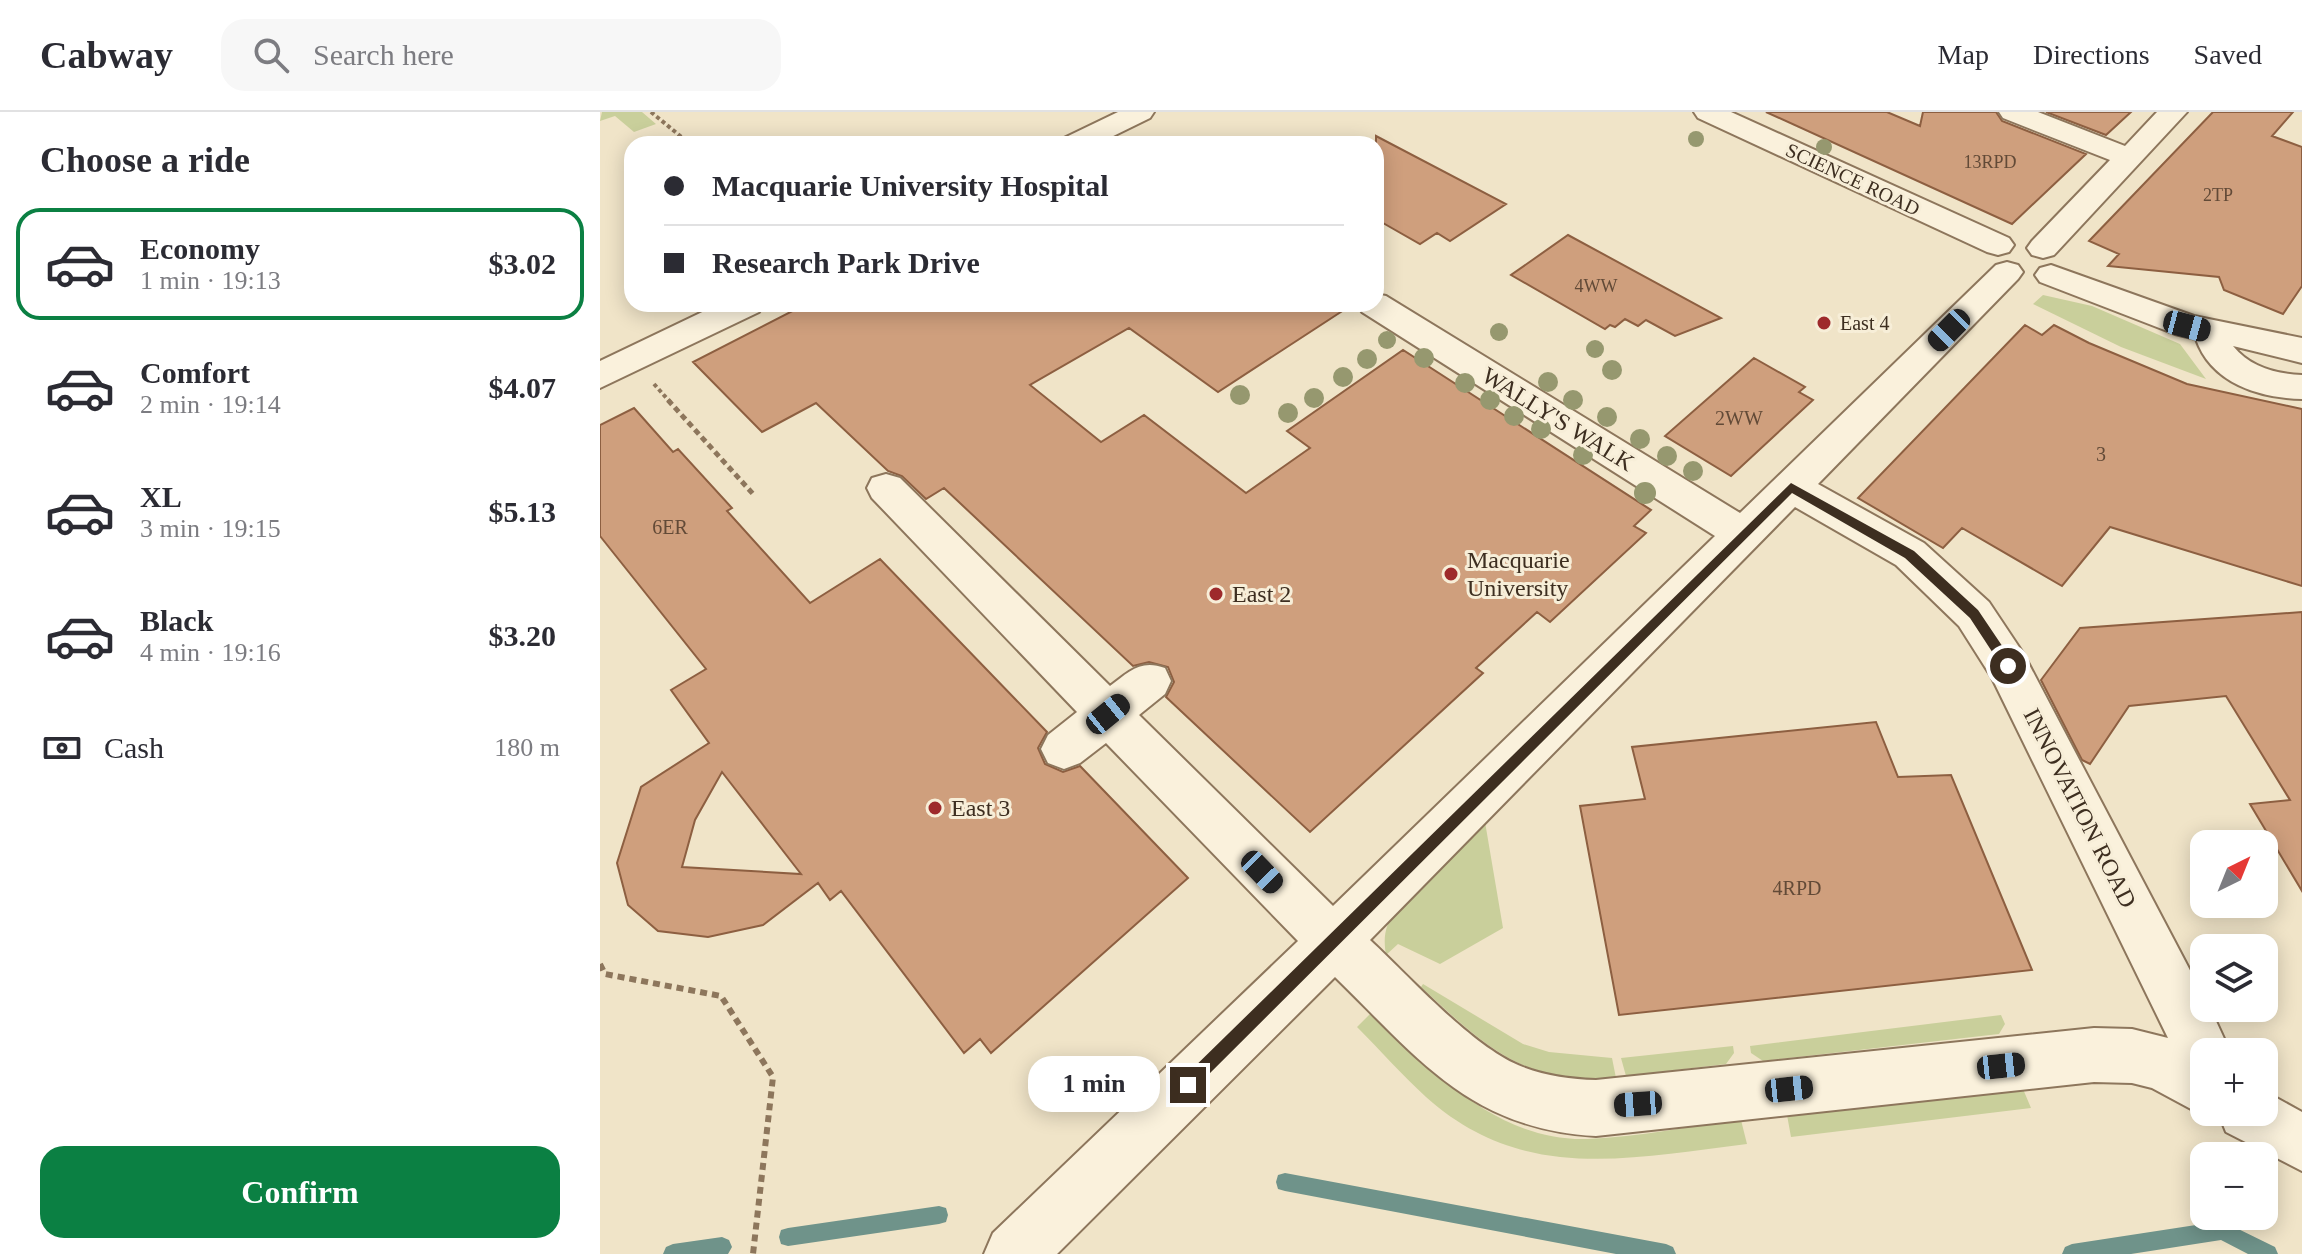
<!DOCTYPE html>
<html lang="en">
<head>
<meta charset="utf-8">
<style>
  :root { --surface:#fff; --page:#f7f7f7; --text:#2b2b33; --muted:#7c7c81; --line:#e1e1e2; --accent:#0b8043 }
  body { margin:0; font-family:Georgia,serif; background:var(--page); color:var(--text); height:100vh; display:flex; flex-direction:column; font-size:30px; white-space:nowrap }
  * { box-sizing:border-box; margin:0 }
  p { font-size:26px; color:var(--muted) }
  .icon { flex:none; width:44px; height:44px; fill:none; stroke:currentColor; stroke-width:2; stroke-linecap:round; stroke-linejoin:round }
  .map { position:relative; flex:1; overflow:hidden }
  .drawer { display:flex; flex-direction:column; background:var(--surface); width:600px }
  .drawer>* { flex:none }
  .guide { position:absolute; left:24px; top:24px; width:760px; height:176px; border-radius:24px; box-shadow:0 4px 20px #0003; display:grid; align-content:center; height:176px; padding:0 40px; background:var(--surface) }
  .needle { width:52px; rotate:43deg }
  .fabs { position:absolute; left:1590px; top:718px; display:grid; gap:16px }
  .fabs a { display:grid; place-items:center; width:88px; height:88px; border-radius:16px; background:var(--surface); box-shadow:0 4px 20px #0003; font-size:40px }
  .end { position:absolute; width:36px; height:36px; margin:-18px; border:10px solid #3d2e20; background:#fff; box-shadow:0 0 0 4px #fff }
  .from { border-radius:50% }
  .bubble { position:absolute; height:56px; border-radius:24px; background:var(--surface); box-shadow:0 4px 20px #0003; font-size:26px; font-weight:700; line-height:56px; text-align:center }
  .car { position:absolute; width:24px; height:48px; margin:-24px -12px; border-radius:10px; box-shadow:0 0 6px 2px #0007; background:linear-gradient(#222 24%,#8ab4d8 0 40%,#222 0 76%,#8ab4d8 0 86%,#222 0) }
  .guide b { display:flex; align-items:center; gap:28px; height:76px; font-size:30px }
  .guide b+b { border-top:2px solid var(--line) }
  .guide i { width:20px; height:20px; background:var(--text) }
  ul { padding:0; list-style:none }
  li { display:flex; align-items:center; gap:24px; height:112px; margin:0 16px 12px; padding:0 24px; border:4px solid transparent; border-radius:24px }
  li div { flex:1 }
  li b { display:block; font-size:30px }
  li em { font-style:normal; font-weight:700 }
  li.active { border-color:var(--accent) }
  li>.icon { width:72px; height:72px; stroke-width:1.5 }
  h2 { padding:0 40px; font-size:36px; line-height:96px }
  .pay { display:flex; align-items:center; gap:20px; height:88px; padding:0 40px; font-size:30px }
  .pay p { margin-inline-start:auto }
  .primary-button { display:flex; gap:16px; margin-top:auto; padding:16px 40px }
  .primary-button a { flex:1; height:92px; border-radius:24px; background:var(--accent); color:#fff; font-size:32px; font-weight:700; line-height:92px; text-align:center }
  header { display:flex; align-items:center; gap:48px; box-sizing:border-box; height:112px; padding:0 40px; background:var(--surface); border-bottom:2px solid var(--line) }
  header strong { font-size:38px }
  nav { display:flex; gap:44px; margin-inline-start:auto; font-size:28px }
  .search { width:560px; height:72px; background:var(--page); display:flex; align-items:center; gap:20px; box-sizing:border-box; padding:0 28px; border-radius:24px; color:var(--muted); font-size:30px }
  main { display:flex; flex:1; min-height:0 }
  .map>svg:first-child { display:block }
  .green { fill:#c9cf9b }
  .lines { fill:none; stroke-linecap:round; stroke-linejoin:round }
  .stream { fill:#6f938a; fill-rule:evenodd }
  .building { fill:#cf9f7d; stroke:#8d5f41; stroke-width:2; fill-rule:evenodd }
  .minor-casing { stroke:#8d765c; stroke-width:4 }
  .path-far2 { stroke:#8d765c; stroke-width:4; stroke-dasharray:4 3; stroke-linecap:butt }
  .path-far1 { stroke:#8d765c; stroke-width:5; stroke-dasharray:6 4; stroke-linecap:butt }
  .path { stroke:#8d765c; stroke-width:6; stroke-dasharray:7 5; stroke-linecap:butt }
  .minor { fill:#faf1dc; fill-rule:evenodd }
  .tree { fill:#96986f }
  .route { fill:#3d2e20 }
  .poi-dot { fill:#9e2a2b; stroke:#f7eed8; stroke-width:3 }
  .labels { text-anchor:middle; stroke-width:6; stroke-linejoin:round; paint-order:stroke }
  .far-number-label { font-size:18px; fill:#624a37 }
  .far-street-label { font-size:20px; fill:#3d2e20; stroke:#f7eed8 }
  .far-poi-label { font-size:20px; fill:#3d2e20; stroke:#f7eed8; text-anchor:start }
  .number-label { font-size:20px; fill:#624a37 }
  .street-label { font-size:24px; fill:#3d2e20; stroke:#f7eed8 }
  .poi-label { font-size:24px; fill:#3d2e20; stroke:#f7eed8; text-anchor:start }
</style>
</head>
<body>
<header>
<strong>Cabway</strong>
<div class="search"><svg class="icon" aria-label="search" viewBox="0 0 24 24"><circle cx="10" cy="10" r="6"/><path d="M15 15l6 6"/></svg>Search here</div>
<nav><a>Map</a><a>Directions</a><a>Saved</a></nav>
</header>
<main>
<section class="drawer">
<h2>Choose a ride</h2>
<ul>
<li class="active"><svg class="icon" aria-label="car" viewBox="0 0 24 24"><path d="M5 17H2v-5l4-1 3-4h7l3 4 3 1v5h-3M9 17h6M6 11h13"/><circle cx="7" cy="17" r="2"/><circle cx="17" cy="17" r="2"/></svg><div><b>Economy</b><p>1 min · 19:13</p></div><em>$3.02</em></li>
<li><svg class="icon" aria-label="car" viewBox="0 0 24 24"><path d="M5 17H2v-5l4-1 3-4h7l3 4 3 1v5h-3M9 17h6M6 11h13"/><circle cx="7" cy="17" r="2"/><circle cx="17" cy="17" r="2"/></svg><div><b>Comfort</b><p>2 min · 19:14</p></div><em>$4.07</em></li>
<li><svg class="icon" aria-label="car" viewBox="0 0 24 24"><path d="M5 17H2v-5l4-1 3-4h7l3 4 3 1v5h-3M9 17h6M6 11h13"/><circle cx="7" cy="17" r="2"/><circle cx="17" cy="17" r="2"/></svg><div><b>XL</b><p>3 min · 19:15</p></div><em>$5.13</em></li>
<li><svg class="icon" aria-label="car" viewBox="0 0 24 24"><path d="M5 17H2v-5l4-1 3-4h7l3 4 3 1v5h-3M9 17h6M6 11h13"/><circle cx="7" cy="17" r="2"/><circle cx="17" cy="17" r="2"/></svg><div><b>Black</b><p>4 min · 19:16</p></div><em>$3.20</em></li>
</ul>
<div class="pay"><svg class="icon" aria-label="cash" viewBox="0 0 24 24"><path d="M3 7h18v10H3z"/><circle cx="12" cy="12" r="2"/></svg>Cash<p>180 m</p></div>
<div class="primary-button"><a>Confirm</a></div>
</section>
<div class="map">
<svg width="1702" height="1142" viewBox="0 0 1702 1142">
  <rect width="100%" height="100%" fill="#f0e4c8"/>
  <!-- green -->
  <path class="green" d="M2 0H42L56 12 34 20 15 4 0 9Z
    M1443 183 1492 194 1580 232 1606 267 1521 235 1433 192Z
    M885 710 903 816 840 852 798 832 786 843C783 825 785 814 795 799Z
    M823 872 923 932 949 940 1012 946 1016 966C923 974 884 933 821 875Z
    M772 900C831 958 897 1030 988 1027 1039 1025 1090 1014 1141 1008L1147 1032C1030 1046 923 1072 826 985 802 963 780 938 757 915Z
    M1401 903 1405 912 1399 922 1163 949 1151 941 1150 934Z
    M1133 934 1134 941 1126 952 1026 964 1021 946Z
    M1423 977 1431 996 1191 1025 1187 1003Z"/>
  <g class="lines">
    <!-- stream -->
    <path class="stream" d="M685 1061 1066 1132 1073 1135 1076 1142H1016L685 1079 678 1077 676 1070 678 1063Z
      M339 1094 346 1096 348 1103 346 1110 339 1112 188 1134 181 1132 179 1125 181 1118 188 1116Z
      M1622 1109 1675 1135 1678 1142H1648L1621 1128 1531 1142H1462L1465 1135 1472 1132Z
      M122 1125 129 1128 132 1135 128 1142H63L66 1135 73 1132Z"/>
  </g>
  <!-- building -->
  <path class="building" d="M1166 0H1287L1320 14 1323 0H1396L1402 9 1486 42 1412 112Z
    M1446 0H1531L1506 23Z
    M1613 0H1693L1672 24 1702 35V174L1683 202 1624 178 1619 165 1508 154 1519 142 1489 129Z
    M776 24 906 92 850 129 837 121 820 132 776 107Z
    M968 123 1121 206 1075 224 1046 208 1038 214 1025 207 1015 215 1010 213 1005 217 911 163Z
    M206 192H753L618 280 529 216 430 273 501 330 544 303 646 381 710 336 687 319 803 238 1051 398 1034 414 1046 421 950 510 937 500 876 556 883 561 710 720 566 585 574 570 568 555 549 550 533 554 344 376 326 387 302 364 288 359 216 291 162 320 93 250Z
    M1425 213 1442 223 1454 213 1489 231 1587 272 1702 297V474L1510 415 1462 474 1362 416 1343 436 1258 386Z
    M1154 246 1205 275 1199 280 1213 288 1131 364 1065 324Z
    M34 296 73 340 78 337 132 396 127 399 210 491 280 447 447 620 438 636 445 652 463 660 480 654 588 766 391 941 380 927 364 941 241 779 230 788 218 771 163 813 108 825 58 819 28 793 17 751 41 675 109 631 71 578 106 557 0 424V313ZM122 660 201 762 82 755 95 708Z
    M1702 500V779L1650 692 1690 688 1626 584 1529 594 1490 652 1482 648 1441 568 1480 516Z
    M1276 610 1298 665 1351 663 1432 858 1019 903 980 694 1045 687 1032 635Z"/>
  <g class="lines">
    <!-- minor casing -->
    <g class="minor-casing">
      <path id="minor" d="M518 0H554L550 6 497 32H460L464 26Z
        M1094 0H1131L1409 126 1414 133 1409 140 1398 143 1387 140 1098 6Z
        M1399 0H1438L1525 34 1557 0H1587L1454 143 1443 146 1432 143 1427 136 1432 129 1510 48 1403 6Z
        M1407 150 1418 153 1423 160 1418 167 1218 372 1324 431 1389 490 1423 541 1604 885V896H1610L1627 933 1625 940H1604V1000H1613L1604 1004 1552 976 1532 971 1494 970 996 1024C870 1017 818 946 735 865L457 1142H384L393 1121 698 829 506 631 480 651 464 657 448 651 441 637 448 623 477 600 272 386 267 376 272 366 286 362 300 366 510 574C529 560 540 547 565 556L571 569 565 582 539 603 733 794 1115 424 762 200 757 192H776V182L786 184 1140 401 1396 153ZM1195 395 1296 453 1359 514 1392 566 1568 926 1532 917 1494 916 996 968C971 967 946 964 923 955 874 937 810 865 770 828Z
        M1451 153 1594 204 1702 226V251L1633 234C1650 255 1676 262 1702 263V287C1659 286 1611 271 1596 227L1575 222 1440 170 1435 163 1440 156Z
        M119 192H164L159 200 0 276V249Z
        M1664 979 1702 1000V1059L1626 1020 1618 1000H1664Z"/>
    </g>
    <!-- path-far2 -->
    <path class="path-far2" d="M51 0 90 32
      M54 272 70 290"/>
    <!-- path-far1 -->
    <path class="path-far1" d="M68 288 154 383"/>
    <!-- path -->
    <path class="path" d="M0 852 5 862 121 884 173 965 153 1142"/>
    <!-- minor -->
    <use href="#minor" class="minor"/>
  </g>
  <!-- trees -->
  <g class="tree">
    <circle cx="1096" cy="27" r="8"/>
    <circle cx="1224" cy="35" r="8"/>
    <circle cx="899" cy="220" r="9"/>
    <circle cx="787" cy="228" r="9"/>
    <circle cx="995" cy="237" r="9"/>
    <circle cx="824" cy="246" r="10"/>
    <circle cx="767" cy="247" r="10"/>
    <circle cx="1012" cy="258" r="10"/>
    <circle cx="743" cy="265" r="10"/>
    <circle cx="948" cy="270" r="10"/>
    <circle cx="865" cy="271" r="10"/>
    <circle cx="640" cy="283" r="10"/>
    <circle cx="714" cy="286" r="10"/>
    <circle cx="890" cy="288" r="10"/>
    <circle cx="973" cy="288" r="10"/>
    <circle cx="688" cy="301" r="10"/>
    <circle cx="914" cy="304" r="10"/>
    <circle cx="1007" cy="305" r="10"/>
    <circle cx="941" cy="317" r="10"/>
    <circle cx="1040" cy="327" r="10"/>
    <circle cx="983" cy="343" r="10"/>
    <circle cx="1067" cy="344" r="10"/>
    <circle cx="1093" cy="359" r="10"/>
    <circle cx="1045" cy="381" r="11"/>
  </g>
  <!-- route -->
  <path class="route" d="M1191 371 1314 439 1378 498 1413 550V558H1404L1370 506 1305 446 1192 381 593 978H582V967Z"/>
  <!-- markers -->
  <g class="poi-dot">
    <circle cx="1224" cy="211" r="8"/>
    <circle cx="851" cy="462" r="8"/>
    <circle cx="616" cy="482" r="8"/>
    <circle cx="335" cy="696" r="8"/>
  </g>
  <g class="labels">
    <!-- far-number labels -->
    <g class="far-number-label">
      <text x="1390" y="56">13RPD</text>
      <text x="1618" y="89">2TP</text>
      <text x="996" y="180">4WW</text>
    </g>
    <!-- far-street labels -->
    <g class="far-street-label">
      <text transform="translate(1253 67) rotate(25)" y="7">SCIENCE ROAD</text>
    </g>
    <!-- far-poi labels -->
    <g class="far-poi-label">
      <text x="1240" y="218">East 4</text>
    </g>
    <!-- number labels -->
    <g class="number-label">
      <text x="1139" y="313">2WW</text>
      <text x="1501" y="349">3</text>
      <text x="70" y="422">6ER</text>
      <text x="1197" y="783">4RPD</text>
    </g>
    <!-- street labels -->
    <g class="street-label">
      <text transform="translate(958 307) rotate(32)" y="8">WALLY'S WALK</text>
      <text transform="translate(1480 696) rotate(63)" y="8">INNOVATION ROAD</text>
    </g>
    <!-- poi labels -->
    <g class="poi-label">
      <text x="867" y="456">Macquarie<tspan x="867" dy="28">University</tspan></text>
      <text x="632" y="490">East 2</text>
      <text x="351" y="704">East 3</text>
    </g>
  </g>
</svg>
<div class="fabs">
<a><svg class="needle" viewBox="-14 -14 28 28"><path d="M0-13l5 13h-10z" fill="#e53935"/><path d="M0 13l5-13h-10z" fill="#7c7c81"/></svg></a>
<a><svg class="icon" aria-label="layers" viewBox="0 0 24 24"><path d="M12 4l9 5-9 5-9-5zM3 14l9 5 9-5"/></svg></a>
<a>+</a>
<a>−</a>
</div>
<i class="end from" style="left:1408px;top:554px"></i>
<i class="end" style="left:588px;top:973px"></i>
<div class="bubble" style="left:428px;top:944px;width:132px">1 min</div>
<i class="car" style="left:1587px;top:214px;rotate:105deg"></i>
<i class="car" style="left:1349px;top:218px;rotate:225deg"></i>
<i class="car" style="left:508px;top:602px;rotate:51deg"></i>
<i class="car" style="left:662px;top:760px;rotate:136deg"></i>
<i class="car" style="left:1401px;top:954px;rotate:84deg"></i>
<i class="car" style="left:1189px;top:977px;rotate:84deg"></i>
<i class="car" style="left:1038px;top:992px;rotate:266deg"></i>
<div class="guide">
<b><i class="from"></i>Macquarie University Hospital</b>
<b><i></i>Research Park Drive</b>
</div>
</div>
</main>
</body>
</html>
